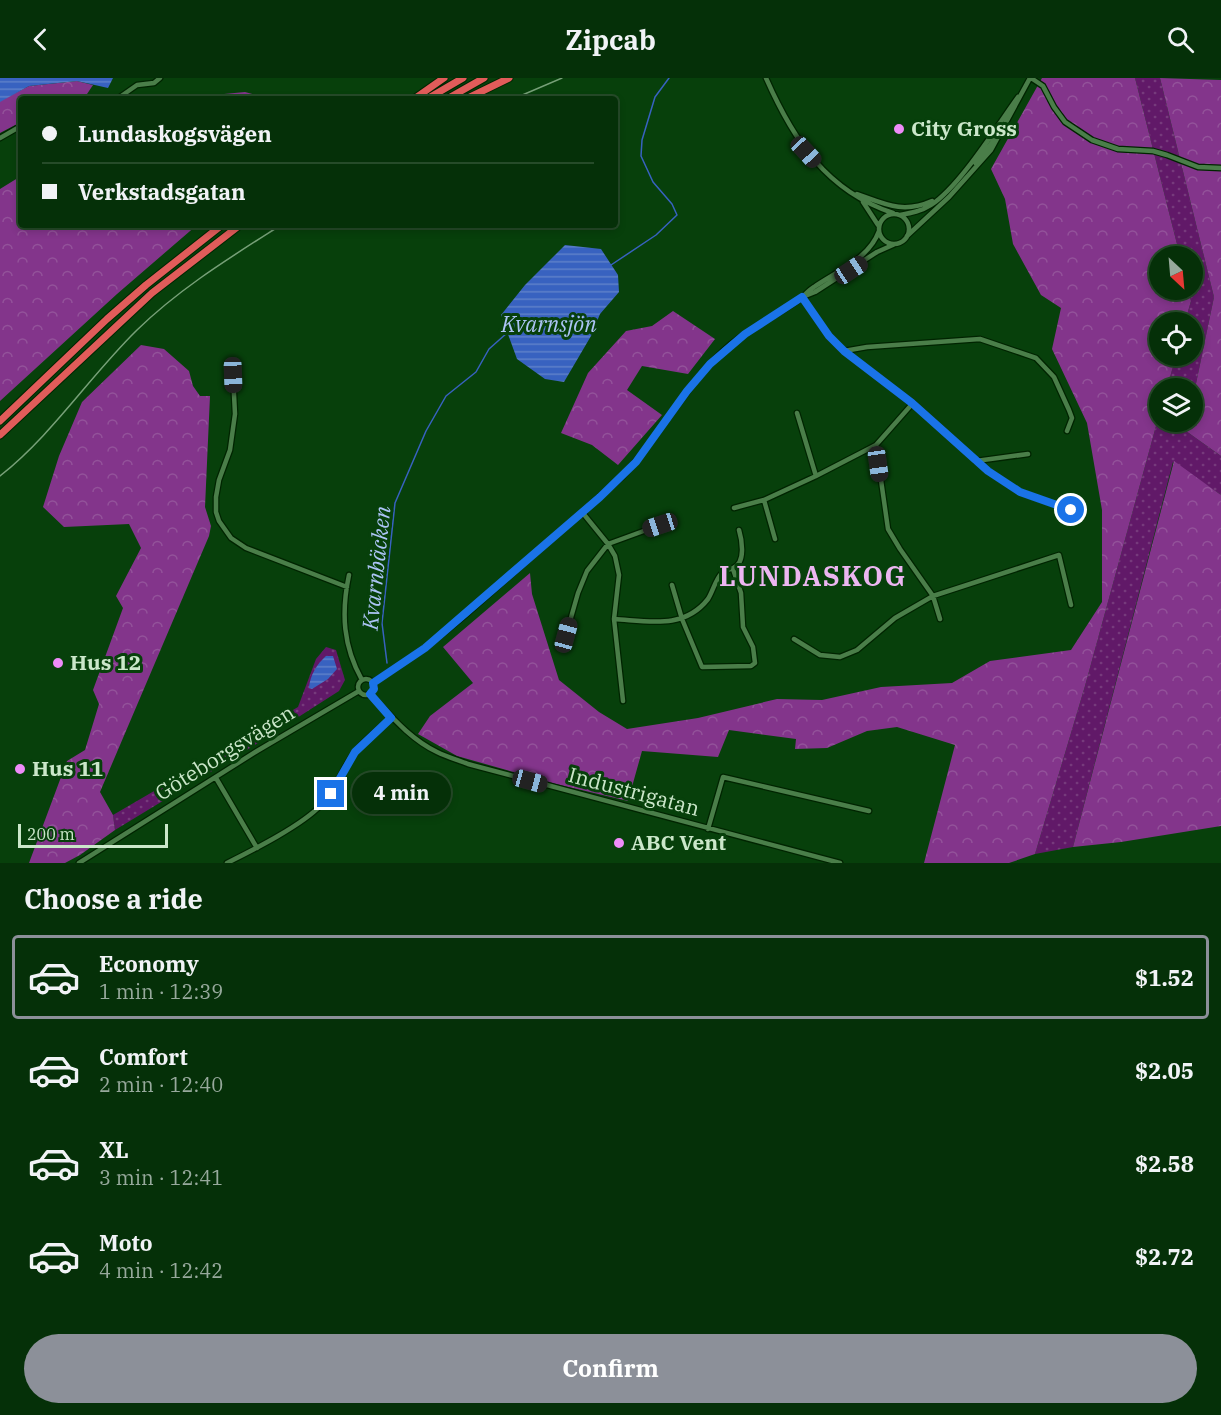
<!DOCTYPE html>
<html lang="en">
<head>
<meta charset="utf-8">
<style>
  :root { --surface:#053008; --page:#0e3812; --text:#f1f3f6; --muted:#97a99c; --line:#264b29; --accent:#8c9099 }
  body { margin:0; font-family:"IBM Plex Serif",serif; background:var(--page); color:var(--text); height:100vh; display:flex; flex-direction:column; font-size:22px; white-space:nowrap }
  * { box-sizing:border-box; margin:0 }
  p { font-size:20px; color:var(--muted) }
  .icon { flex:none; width:33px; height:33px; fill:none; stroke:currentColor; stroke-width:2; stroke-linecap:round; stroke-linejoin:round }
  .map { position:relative; height:785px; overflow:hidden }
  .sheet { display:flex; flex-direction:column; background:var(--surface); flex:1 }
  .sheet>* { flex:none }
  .banner { position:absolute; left:18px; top:18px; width:600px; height:132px; border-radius:6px; box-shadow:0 3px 9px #0003,0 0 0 2px var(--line); display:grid; align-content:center; height:132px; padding:0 24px; background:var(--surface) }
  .needle { width:39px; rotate:154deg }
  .tools { position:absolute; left:1149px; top:168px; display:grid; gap:12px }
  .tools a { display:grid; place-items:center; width:54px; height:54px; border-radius:50%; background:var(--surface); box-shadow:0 3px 9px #0003,0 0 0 2px var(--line); font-size:30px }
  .scale { position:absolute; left:18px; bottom:15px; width:150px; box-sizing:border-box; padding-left:6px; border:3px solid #cbe7ca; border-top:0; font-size:16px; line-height:21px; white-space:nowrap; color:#cbe7ca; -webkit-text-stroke:4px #07400b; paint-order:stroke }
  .end { position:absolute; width:27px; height:27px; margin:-14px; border:8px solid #1a73e8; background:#fff; box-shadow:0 0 0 3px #fff }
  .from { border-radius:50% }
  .bubble { position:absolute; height:42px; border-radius:21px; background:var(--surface); box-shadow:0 3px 9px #0003,0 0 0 2px var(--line); font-size:20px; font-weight:700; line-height:42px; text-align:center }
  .car { position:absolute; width:18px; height:36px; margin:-18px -9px; border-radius:8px; box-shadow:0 0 4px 2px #0007; background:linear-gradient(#222 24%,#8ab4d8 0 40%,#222 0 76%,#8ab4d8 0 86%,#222 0) }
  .banner b { display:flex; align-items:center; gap:21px; height:57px; font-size:22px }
  .banner b+b { border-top:2px solid var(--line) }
  .banner i { width:15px; height:15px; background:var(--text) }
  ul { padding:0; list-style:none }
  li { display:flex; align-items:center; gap:18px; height:84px; margin:0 12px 9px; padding:0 12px; border:3px solid transparent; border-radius:6px }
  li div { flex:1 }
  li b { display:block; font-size:22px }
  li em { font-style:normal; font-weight:700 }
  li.current { border-color:var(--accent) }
  li>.icon { width:54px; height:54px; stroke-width:1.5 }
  h2 { padding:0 24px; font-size:27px; line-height:72px }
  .cta { display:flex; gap:12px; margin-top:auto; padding:12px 24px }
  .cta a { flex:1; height:69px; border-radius:36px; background:var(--accent); color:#fff; font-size:24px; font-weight:700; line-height:69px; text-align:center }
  header { display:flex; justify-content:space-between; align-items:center; height:78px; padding:0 24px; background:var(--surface); font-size:27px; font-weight:700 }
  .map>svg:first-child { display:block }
  .grass { fill:url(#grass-dots) }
  .forest { fill:url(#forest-crowns) }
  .water { fill:url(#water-rules) }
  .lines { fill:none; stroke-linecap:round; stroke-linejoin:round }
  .stream { stroke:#3862c0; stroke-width:1.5 }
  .minor-casing { stroke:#002400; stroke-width:7 }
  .highway-casing { stroke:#002400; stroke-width:9 }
  .minor { stroke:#4a7e49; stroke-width:4.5 }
  .highway { stroke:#e15c5a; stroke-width:7 }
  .rail { stroke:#77a078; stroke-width:1.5 }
  .route { stroke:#1a73e8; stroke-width:8 }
  .poi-dot { fill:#ee8cf8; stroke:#07400b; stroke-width:2 }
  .labels { text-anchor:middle; stroke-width:6; stroke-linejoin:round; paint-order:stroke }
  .poi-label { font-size:21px; font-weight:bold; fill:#cbe7ca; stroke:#07400b; text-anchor:start }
  .street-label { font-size:21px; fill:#cbe7ca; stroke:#07400b }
  .water-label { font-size:22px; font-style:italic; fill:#acc4f5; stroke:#07400b }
  .district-label { font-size:27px; font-weight:bold; letter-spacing:1.5px; fill:#ecb6f1; stroke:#07400b }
</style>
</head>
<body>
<header><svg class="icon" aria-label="back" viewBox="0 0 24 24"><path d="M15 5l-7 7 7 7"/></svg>Zipcab<svg class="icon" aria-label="search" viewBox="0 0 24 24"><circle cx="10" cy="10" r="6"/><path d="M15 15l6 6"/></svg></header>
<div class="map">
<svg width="1221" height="785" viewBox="0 0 1221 785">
  <defs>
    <pattern id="grass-dots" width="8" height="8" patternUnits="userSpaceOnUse" patternTransform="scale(1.5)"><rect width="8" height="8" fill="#611968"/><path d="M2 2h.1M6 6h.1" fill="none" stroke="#763a7c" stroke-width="1.8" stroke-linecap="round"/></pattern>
    <pattern id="forest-crowns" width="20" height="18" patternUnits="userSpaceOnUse" patternTransform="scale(1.5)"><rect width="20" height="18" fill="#83358b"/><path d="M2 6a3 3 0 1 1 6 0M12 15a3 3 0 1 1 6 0" fill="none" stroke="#93529a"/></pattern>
    <pattern id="water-rules" width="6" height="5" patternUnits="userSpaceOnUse" patternTransform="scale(1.5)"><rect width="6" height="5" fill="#3862c0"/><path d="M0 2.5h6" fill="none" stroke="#5d80c9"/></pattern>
  </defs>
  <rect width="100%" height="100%" fill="#07400b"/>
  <!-- grass -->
  <path class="grass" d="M1135 0H1160L1214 219 1193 320 1192 310H1167L1176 278H1192V244H1185L1191 223 1188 212H1192V178H1180Z
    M1159 337 1160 344H1188L1186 353 1221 378V417L1173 384 1073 769 1035 776 1085 608Z
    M326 569 336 572 345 602 339 613 250 670 115 752 113 737 298 629 316 581Z"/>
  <!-- forest -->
  <path class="forest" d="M1042 0H1135L1180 178H1160V212H1188L1191 223 1185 244H1160V278H1176L1167 310H1160L1159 337 1085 608 1035 776 1009 785H924L955 667 897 649 867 653 827 670 795 671 796 661 729 652 718 679 642 673 628 723 556 706 457 678 418 656 430 638 473 605 443 569 530 495 532 516 559 602 599 634 627 651 698 640 777 621 822 622 881 609 952 605 990 583 1071 572 1102 524V432L1087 345 1052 271 1061 230 1041 217 1013 166 1005 121 991 91Z
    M1160 0 1221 2V378L1186 353 1188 344H1192L1193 320 1214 219Z
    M77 3 93 7 85 19 81 21H21V44L0 55V23L29 8Z
    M245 14 271 21H186L193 19Z
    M21 98V147H197L117 216 0 323V111Z
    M673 233 715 261 688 296 642 288 627 312 662 337 618 387 592 367 561 355 588 295 626 253 652 248Z
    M141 267 164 271 189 293 193 308 200 318H210L205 429 211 448 209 458 100 714 113 737 115 752 80 777 65 785H29L67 683 85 672 99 626 93 612 123 530 116 518 141 470 129 446 64 449 43 429 59 378 82 324Z
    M1174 383 1221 417V748L1121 764 1073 769Z"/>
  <!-- water -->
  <path class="water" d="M0 0H113L108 10 77 3 29 8 0 24Z
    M565 167 601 171 618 197 619 214 600 236 591 258 564 304 545 301 517 281 501 237 525 207Z
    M326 578H333L337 591 328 601 312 611 309 610C310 597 317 586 326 578Z"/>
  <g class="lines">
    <!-- stream -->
    <path class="stream" d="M611 187 656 157 677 137 672 126 653 104 641 78 642 62 655 19 669 0
      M387 585 382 545 395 425 426 353 446 318 476 294 489 271 507 255"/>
    <!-- minor casing -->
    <g class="minor-casing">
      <path id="minor" d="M766 0C793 61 826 113 893 135
        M1031 0 1043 8 1054 29 1065 44 1092 62 1118 71 1153 73 1167 77 1198 89 1221 90
        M117 21 137 7 154 5 160 0
        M0 60 21 48
        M976 86 993 63 992 55
        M857 116C885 126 903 136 932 123
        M863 124 878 147
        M879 151a15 15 0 1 1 30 0a15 15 0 1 1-30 0Z
        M900 137C911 135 922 133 931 127 960 108 997 48 1018 19
        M907 158 949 119 991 72 1030 0
        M805 218 815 214 877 174 895 166
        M802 219 829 258 844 273 913 325 988 393 1020 414 1071 432
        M844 273 867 269 980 261 1036 280 1054 299 1069 332 1072 340 1067 353
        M233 297 235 336 230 372 219 402 216 419V434L219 443 231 460 246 470 347 509
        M797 335 816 398
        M876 367 888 451 900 471 933 518 940 541
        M976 383 1028 376
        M764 422 775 461
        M734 430 764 422 816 398 876 367 913 325
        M582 434 608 466 615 478 619 497 614 541 623 623
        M349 497C341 535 343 568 362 602
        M672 507 682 541 702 589 751 588 755 585 753 569 743 549 741 515 733 491
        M614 541C648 543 684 552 708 521 713 513 715 503 721 496 725 492 729 492 733 490 746 485 742 462 739 452
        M566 557 578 515 587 493 608 466 660 447
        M794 561 820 577 840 579 857 572 895 540 933 518 1059 477 1071 527
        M358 609a8 8 0 1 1 16 0a8 8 0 1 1-16 0Z
        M373 605 425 570 463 539 623 398C662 356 687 303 731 266 753 249 778 236 800 221 805 217 809 212 814 209 837 193 869 181 879 153
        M370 616C391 638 410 661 437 674 447 679 458 682 468 686L840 785
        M216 700 257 770
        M708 751 723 699 869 733
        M79 785 257 673 359 613
        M227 785C253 772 303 747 322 726 336 711 342 691 354 675 364 662 379 651 391 640"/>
    </g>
    <!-- highway casing -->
    <g class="highway-casing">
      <path id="highway" d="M414 21 444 0
        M427 21 463 0
        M447 21 484 0
        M466 21 509 0
        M0 343 107 241 146 207 222 147
        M0 357 152 215 240 147"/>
    </g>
    <!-- minor -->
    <use href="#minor" class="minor"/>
    <!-- highway -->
    <use href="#highway" class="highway"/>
    <!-- rail -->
    <path class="rail" d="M513 21 562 0
      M0 398C53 356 89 299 137 252 180 210 231 179 281 147"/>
  </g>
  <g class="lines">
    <!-- route -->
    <path class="route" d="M331 716 355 674 391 640 370 616 374 611 373 605 425 570 600 419 636 384 687 313 710 286 745 256 802 219 829 258 844 273 912 325 988 393 1020 414 1071 432"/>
  </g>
  <!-- markers -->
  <g class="poi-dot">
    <circle cx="899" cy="51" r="6"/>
    <circle cx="58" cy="585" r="6"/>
    <circle cx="20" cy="691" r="6"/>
    <circle cx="619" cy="765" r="6"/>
  </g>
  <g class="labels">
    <!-- poi labels -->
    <g class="poi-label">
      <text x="911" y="58">City Gross</text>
      <text x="70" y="592">Hus 12</text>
      <text x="32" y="698">Hus 11</text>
      <text x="631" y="772">ABC Vent</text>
    </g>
    <!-- street labels -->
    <g class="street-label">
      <text transform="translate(225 675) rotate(-32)" y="7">Göteborgsvägen</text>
      <text transform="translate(634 714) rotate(15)" y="7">Industrigatan</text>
    </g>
    <!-- water labels -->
    <g class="water-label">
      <text x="549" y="254">Kvarnsjön</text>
      <text transform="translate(376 490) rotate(-84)" y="8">Kvarnbäcken</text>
    </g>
    <!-- district labels -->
    <g class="district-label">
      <text x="813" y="508">LUNDASKOG</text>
    </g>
  </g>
</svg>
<div class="tools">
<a><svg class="needle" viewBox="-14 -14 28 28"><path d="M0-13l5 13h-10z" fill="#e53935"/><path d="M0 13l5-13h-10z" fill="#97a99c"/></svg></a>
<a><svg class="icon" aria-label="locate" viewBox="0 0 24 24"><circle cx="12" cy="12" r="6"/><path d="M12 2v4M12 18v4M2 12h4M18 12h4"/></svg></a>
<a><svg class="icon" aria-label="layers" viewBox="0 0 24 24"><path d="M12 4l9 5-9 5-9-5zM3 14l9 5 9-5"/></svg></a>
</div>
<div class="scale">200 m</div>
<i class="end from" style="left:1071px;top:432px"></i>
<i class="end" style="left:331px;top:716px"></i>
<div class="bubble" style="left:352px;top:694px;width:99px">4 min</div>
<i class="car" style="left:806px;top:74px;rotate:137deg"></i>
<i class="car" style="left:851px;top:192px;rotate:57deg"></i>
<i class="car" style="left:233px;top:297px;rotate:178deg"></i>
<i class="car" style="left:878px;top:386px;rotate:172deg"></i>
<i class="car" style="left:660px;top:447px;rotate:252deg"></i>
<i class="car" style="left:566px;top:557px;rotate:15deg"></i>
<i class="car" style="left:530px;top:703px;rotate:105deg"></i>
<div class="banner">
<b><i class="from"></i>Lundaskogsvägen</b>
<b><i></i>Verkstadsgatan</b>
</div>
</div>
<section class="sheet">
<h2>Choose a ride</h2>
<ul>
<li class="current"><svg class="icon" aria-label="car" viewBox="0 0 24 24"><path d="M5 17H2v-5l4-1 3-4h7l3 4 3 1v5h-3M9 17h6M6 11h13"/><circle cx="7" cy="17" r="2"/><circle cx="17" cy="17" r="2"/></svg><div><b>Economy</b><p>1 min · 12:39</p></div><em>$1.52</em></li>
<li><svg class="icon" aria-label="car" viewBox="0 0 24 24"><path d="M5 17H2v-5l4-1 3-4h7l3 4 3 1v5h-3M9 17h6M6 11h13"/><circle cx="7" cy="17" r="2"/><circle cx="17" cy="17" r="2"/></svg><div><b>Comfort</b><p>2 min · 12:40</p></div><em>$2.05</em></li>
<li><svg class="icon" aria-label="car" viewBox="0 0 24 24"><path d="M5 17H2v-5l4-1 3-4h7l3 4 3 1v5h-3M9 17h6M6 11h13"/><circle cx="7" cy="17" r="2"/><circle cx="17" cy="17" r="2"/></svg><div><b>XL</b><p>3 min · 12:41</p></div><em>$2.58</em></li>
<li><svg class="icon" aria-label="car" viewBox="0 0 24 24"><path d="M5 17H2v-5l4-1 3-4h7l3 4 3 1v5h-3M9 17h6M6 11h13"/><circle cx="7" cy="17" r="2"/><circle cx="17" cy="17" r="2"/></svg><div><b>Moto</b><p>4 min · 12:42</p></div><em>$2.72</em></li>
</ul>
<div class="cta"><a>Confirm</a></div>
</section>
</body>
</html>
